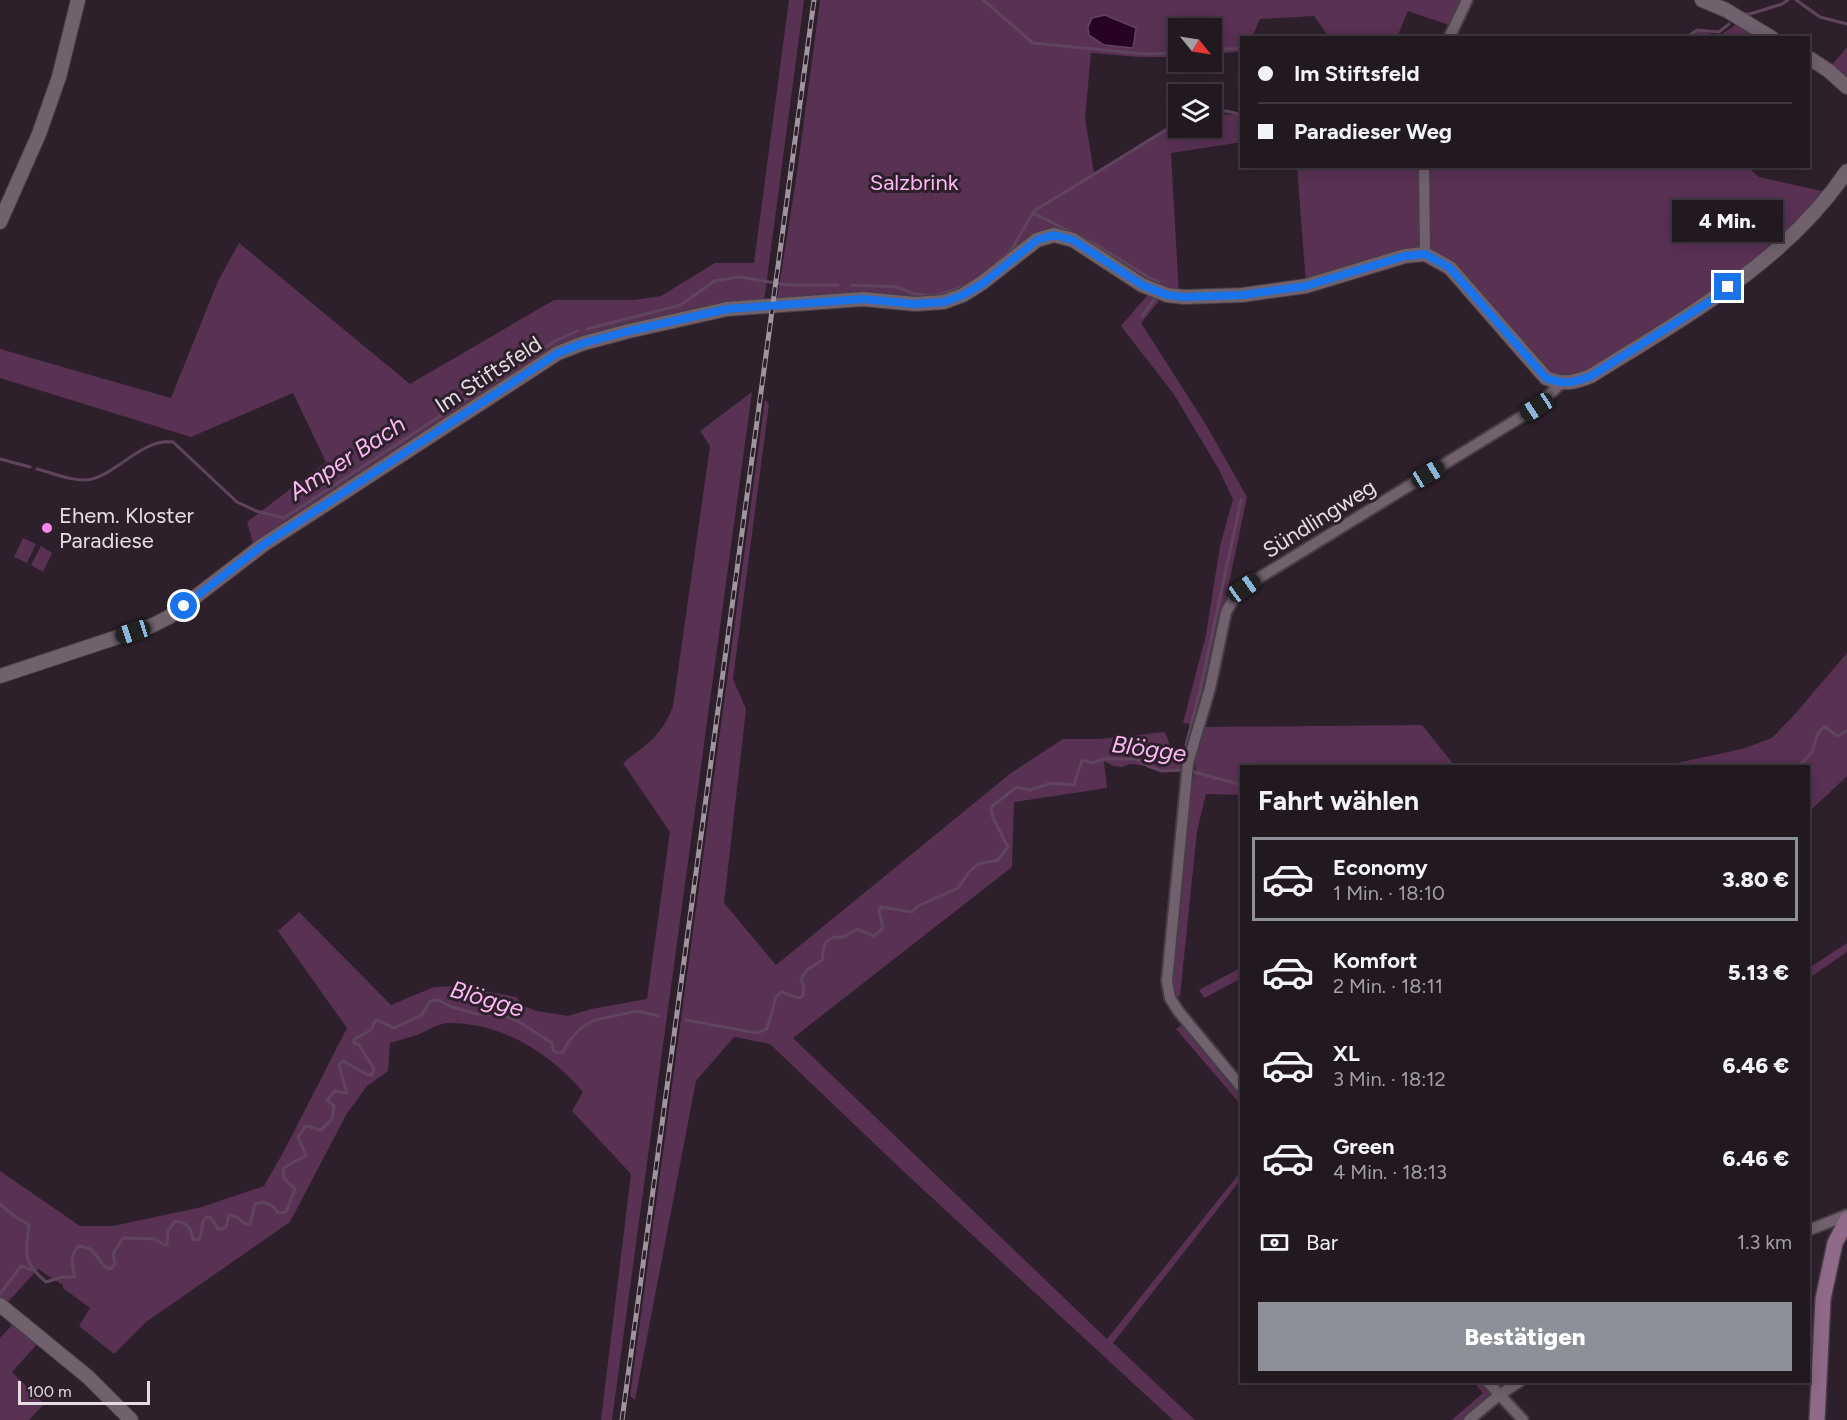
<!DOCTYPE html>
<html lang="de">
<head>
<meta charset="utf-8">
<style>
  :root { --surface:#221820; --page:#2e252d; --text:#f1f3f6; --muted:#a2a0a5; --line:#3f373e; --accent:#8c9099 }
  body { margin:0; font-family:Figtree,sans-serif; background:var(--page); color:var(--text); height:100vh; display:flex; flex-direction:column; font-size:22px; white-space:nowrap }
  * { box-sizing:border-box; margin:0 }
  p { font-size:20px; color:var(--muted) }
  .icon { flex:none; width:33px; height:33px; fill:none; stroke:currentColor; stroke-width:2; stroke-linecap:round; stroke-linejoin:round }
  .map { position:relative; flex:1; overflow:hidden }
  .panel { position:absolute; left:1240px; top:765px; width:570px; height:618px; display:flex; flex-direction:column; background:var(--surface); border-radius:0px; box-shadow:0 3px 15px #0003,0 0 0 2px var(--line) }
  .panel>* { flex:none }
  .top-card { position:absolute; left:1240px; top:36px; width:570px; height:132px; border-radius:0px; box-shadow:0 3px 15px #0003,0 0 0 2px var(--line); display:grid; align-content:center; height:132px; padding:0 18px; background:var(--surface) }
  .needle { width:39px; rotate:120deg }
  .controls { position:absolute; left:1168px; top:18px; display:grid; gap:12px }
  .controls a { display:grid; place-items:center; width:54px; height:54px; border-radius:0px; background:var(--surface); box-shadow:0 3px 15px #0003,0 0 0 2px var(--line); font-size:30px }
  .scale { position:absolute; left:18px; bottom:15px; width:132px; box-sizing:border-box; padding-left:6px; border:3px solid #e6dde4; border-top:0; font-size:16px; line-height:21px; white-space:nowrap; color:#e6dde4; -webkit-text-stroke:4px #2d202b; paint-order:stroke }
  .end { position:absolute; width:27px; height:27px; margin:-14px; border:8px solid #1a73e8; background:#fff; box-shadow:0 0 0 3px #fff }
  .from { border-radius:50% }
  .bubble { position:absolute; height:42px; border-radius:0px; background:var(--surface); box-shadow:0 3px 15px #0003,0 0 0 2px var(--line); font-size:20px; font-weight:800; line-height:42px; text-align:center }
  .car { position:absolute; width:18px; height:36px; margin:-18px -9px; border-radius:8px; box-shadow:0 0 4px 2px #0007; background:linear-gradient(#222 24%,#8ab4d8 0 40%,#222 0 76%,#8ab4d8 0 86%,#222 0) }
  .top-card b { display:flex; align-items:center; gap:21px; height:57px; font-size:22px }
  .top-card b+b { border-top:2px solid var(--line) }
  .top-card i { width:15px; height:15px; background:var(--text) }
  ul { padding:0; list-style:none }
  li { display:flex; align-items:center; gap:18px; height:84px; margin:0 12px 9px; padding:0 6px; border:3px solid transparent; border-radius:0px }
  li div { flex:1 }
  li b { display:block; font-size:22px }
  li em { font-style:normal; font-weight:800 }
  li.selected { border-color:var(--accent) }
  li>.icon { width:54px; height:54px; stroke-width:1.5 }
  h2 { padding:0 18px; font-size:27px; line-height:72px }
  .pay { display:flex; align-items:center; gap:15px; height:66px; padding:0 18px; font-size:22px }
  .pay p { margin-inline-start:auto }
  .primary-button { display:flex; gap:12px; margin-top:auto; padding:12px 18px }
  .primary-button a { flex:1; height:69px; border-radius:0px; background:var(--accent); color:#fff; font-size:24px; font-weight:800; line-height:69px; text-align:center }
  .map>svg:first-child { display:block }
  .green { fill:#593153 }
  .water { fill:#270224; stroke:#60445e; stroke-width:1.5 }
  .lines { fill:none; stroke-linecap:round; stroke-linejoin:round }
  .stream { stroke:#60445e; stroke-width:3 }
  .minor-casing { stroke:#473d45; stroke-width:14 }
  .tertiary-casing { stroke:#473d45; stroke-width:16 }
  .secondary-casing { stroke:#473d45; stroke-width:18 }
  .minor { stroke:#70616d; stroke-width:10 }
  .tertiary { stroke:#70616d; stroke-width:14 }
  .secondary { stroke:#8f6a89; stroke-width:15 }
  .rail-casing { stroke:#a0959e; stroke-width:5 }
  .rail { stroke:#2d202b; stroke-width:3; stroke-dasharray:9; stroke-linecap:butt }
  .route { stroke:#1a73e8; stroke-width:8 }
  .poi-dot { fill:#f987e9; stroke:#2d202b; stroke-width:2 }
  .labels { text-anchor:middle; stroke-width:6; stroke-linejoin:round; paint-order:stroke }
  .park-label { font-size:22px; fill:#ffb9f3; stroke:#2d202b }
  .street-label { font-size:22px; fill:#e6dde4; stroke:#2d202b }
  .poi-label { font-size:22px; fill:#e6dde4; stroke:#2d202b; text-anchor:start }
  .water-label { font-size:24px; font-style:italic; fill:#feb8f3; stroke:#2d202b }
</style>
</head>
<body>
<div class="map">
<svg width="1847" height="1420" viewBox="0 0 1847 1420">
  <rect width="100%" height="100%" fill="#2d202b"/>
  <!-- green -->
  <path class="green" d="M789 0H804L764 301 727 304 679 313 585 336 441 422 253 543 247 522 326 462 293 393 191 437 0 378V349L171 398 218 281 239 243 410 384 554 300H634L661 296 715 263H754Z
    M820 0H1461L1449 25 1408 11 1397 37H1329L1314 16 1260 19 1252 37 1242 38V51L1212 55V28H1179V57H1140L1091 53 1085 118 1094 173 1164 129 1179 123V128H1212V115L1242 114V142L1171 153 1179 295 1143 282 1054 233 961 296 777 300 797 173Z
    M1737 24 1765 38H1685L1697 30 1719 36Z
    M1847 47V78L1832 65Z
    M1273 167H1421L1423 252 1306 284 1297 167 1273 168Z
    M1430 167H1748L1759 177 1830 193 1789 235 1711 298 1589 374 1560 380 1547 376 1427 252Z
    M1152 290 1163 296 1141 323 1205 423 1247 497 1207 688 1198 725 1183 723 1206 635 1220 546 1233 499 1218 468 1173 393 1121 326Z
    M752 392 612 1420H601L631 1174 572 1111 583 1092C551 1054 502 1023 451 1023 440 1022 427 1031 417 1035 408 1038 399 1040 390 1043L388 1071 367 1086 346 1115 290 1222 146 1322 114 1354 79 1326 90 1308 63 1288V1285L38 1269 8 1302 0 1297V1171L80 1226H113L202 1207 264 1186 285 1149 347 1028 278 931 299 912 391 1005 434 987 458 986 516 997 526 1007 537 1011 568 1016 591 1009 647 999 670 832 623 763C648 743 661 737 673 706L710 446 700 431Z
    M765 400 769 404 733 679 746 709 724 903 776 965 1011 773 1063 739H1099L1165 732 1173 753 1186 772 1172 769 1160 772 1146 766 1130 764 1122 767 1113 766 1104 761 1107 788 1014 802 1012 867 793 1038 1107 1339 1242 1170V1178L1113 1343 1195 1420H1173L903 1171 770 1044 734 1037 696 1081 635 1400 630 1396Z
    M23 538 36 544 27 563 14 557Z
    M41 546 52 553 43 572 31 565Z
    M1847 653V776L1809 812V766H1663L1742 749 1772 738 1795 714Z
    M1422 725 1455 766H1242V795L1206 794 1197 831 1180 996 1172 997 1170 983 1185 824 1196 768 1195 763 1204 727Z
    M1847 943V952L1809 978V968Z
    M1242 967V978L1204 998 1199 990Z
    M1185 1023 1242 1091V1106L1176 1029Z
    M12 1325 37 1344 12 1372 44 1404 29 1420H0V1338Z
    M1474 1382H1485L1492 1389 1491 1396 1462 1420H1452L1483 1393Z"/>
  <!-- water -->
  <path class="water" d="M1105 15 1136 28 1133 48 1104 45 1089 35 1088 27 1092 18Z"/>
  <g class="lines">
    <!-- stream -->
    <path class="stream" d="M983 0 1033 43 1145 54 1179 53
      M1796 0 1820 17 1847 24
      M1745 14H1750L1782 4 1788 0
      M1685 38 1697 30 1719 32 1729 24
      M1212 50 1242 48
      M1212 112 1227 111 1242 115
      M1033 213 1095 244 1148 277 1159 282 1158 286
      M993 266 1012 249 1034 211 1179 122
      M851 285 897 287 915 294 934 296 963 287
      M1142 316 1156 297
      M587 329 681 305 714 281 739 277 788 285H838
      M0 459 30 467
      M37 469C53 473 75 483 92 479 119 472 143 438 173 442L237 502 256 511 284 518 555 341 577 331
      M1186 745 1201 686 1241 500
      M1799 766 1812 752 1817 735 1824 726 1837 736 1847 731
      M1190 771 1242 785
      M686 1020 757 1033 767 1029 776 997 781 992 799 998 803 996 804 986 801 979 806 971 822 960 824 946 827 941 834 937H844L857 929 874 936 883 928 879 910 881 907 912 912 918 906 958 888 969 872 978 864 998 860 1008 847 993 818 991 807 1017 787 1030 790 1052 783 1074 785 1082 760 1092 763 1103 759H1136L1148 766 1162 771 1184 770
      M0 1204 14 1216 29 1225C26 1255 22 1261 46 1282L62 1277H75C72 1265 69 1256 79 1246L91 1249 105 1267 110 1269 115 1264 113 1254 123 1238 155 1239 164 1245H167L168 1231 175 1221C188 1223 191 1228 193 1240L200 1239 203 1221 207 1217 211 1218 218 1229H222L226 1227 229 1215 237 1217 245 1224H250L255 1204C266 1201 272 1203 278 1213L286 1212 295 1189 283 1177 284 1168 295 1161 306 1156 298 1137 306 1126 321 1130 332 1119 334 1106 327 1100 335 1091 347 1093 339 1065 343 1061 366 1074 372 1075 374 1069 359 1045 354 1043V1039L368 1032 373 1027 374 1022 377 1020 394 1028 422 1015 428 1004 433 1000H438L452 1007 477 1014 493 1012 518 1021 552 1043 553 1050 557 1053 563 1052 569 1041 582 1027 595 1020 637 1011 659 1016
      M0 1294 21 1266 32 1270"/>
    <!-- minor casing -->
    <g class="minor-casing">
      <path id="minor" d="M1449 38 1467 0
        M1424 166 1425 254
        M1242 1088 1179 1012 1170 998 1167 981 1188 763 1210 688 1226 612 1235 596 1254 581 1537 407 1561 383
        M1809 1230 1847 1215
        M1488 1382 1523 1420
        M1469 1420 1499 1395 1519 1382"/>
    </g>
    <!-- tertiary casing -->
    <g class="tertiary-casing">
      <path id="tertiary" d="M1702 0 1726 10 1772 38
        M1809 58 1829 71 1847 87
        M0 222 39 134 59 77 78 0
        M0 676 151 626 169 617 263 545 558 353 584 343 629 331 727 309 863 299 915 304 944 302 963 295 982 283 1037 240 1054 235 1073 240 1142 285 1167 295 1184 297 1242 295 1306 286 1405 256 1425 254 1450 268 1546 378C1565 385 1573 383 1591 376 1683 318 1785 263 1847 171
        M0 1305 88 1377 131 1420"/>
    </g>
    <!-- secondary casing -->
    <g class="secondary-casing">
      <path id="secondary" d="M1817 1420 1823 1299 1835 1243 1847 1220"/>
    </g>
    <!-- minor -->
    <use href="#minor" class="minor"/>
    <!-- tertiary -->
    <use href="#tertiary" class="tertiary"/>
    <!-- secondary -->
    <use href="#secondary" class="secondary"/>
    <!-- rail casing -->
    <g class="rail-casing">
      <path id="rail" d="M622 1420 814 0"/>
    </g>
    <!-- rail -->
    <use href="#rail" class="rail"/>
  </g>
  <g class="lines">
    <!-- route -->
    <path class="route" d="M184 606 263 545 558 353 584 343 629 331 727 309 863 299 915 304 944 302 963 295 982 284 1037 240 1054 235 1073 240 1142 285 1167 295 1184 297 1242 295 1306 286 1405 256 1425 254 1450 268 1546 378C1565 385 1573 383 1591 376L1712 300 1728 287"/>
  </g>
  <!-- markers -->
  <circle class="poi-dot" cx="47" cy="528" r="6"/>
  <g class="labels">
    <!-- park labels -->
    <g class="park-label">
      <text x="914" y="190">Salzbrink</text>
    </g>
    <!-- street labels -->
    <g class="street-label">
      <text transform="translate(488 374) rotate(-33)" y="8">Im Stiftsfeld</text>
      <text transform="translate(1319 518) rotate(-32)" y="8">Sündlingweg</text>
    </g>
    <!-- poi labels -->
    <g class="poi-label">
      <text x="59" y="523">Ehem. Kloster<tspan x="59" dy="25">Paradiese</tspan></text>
    </g>
    <!-- water labels -->
    <g class="water-label">
      <text transform="translate(347 458) rotate(-33)" y="8">Amper Bach</text>
      <text transform="translate(1149 749) rotate(8)" y="8">Blögge</text>
      <text transform="translate(487 999) rotate(16)" y="8">Blögge</text>
    </g>
  </g>
</svg>
<div class="controls">
<a><svg class="needle" viewBox="-14 -14 28 28"><path d="M0-13l5 13h-10z" fill="#e53935"/><path d="M0 13l5-13h-10z" fill="#a2a0a5"/></svg></a>
<a><svg class="icon" aria-label="layers" viewBox="0 0 24 24"><path d="M12 4l9 5-9 5-9-5zM3 14l9 5 9-5"/></svg></a>
</div>
<div class="scale">100 m</div>
<i class="end from" style="left:184px;top:606px"></i>
<i class="end" style="left:1728px;top:287px"></i>
<div class="bubble" style="left:1672px;top:200px;width:111px">4 Min.</div>
<i class="car" style="left:1537px;top:407px;rotate:237deg"></i>
<i class="car" style="left:1428px;top:474px;rotate:59deg"></i>
<i class="car" style="left:1244px;top:588px;rotate:55deg"></i>
<i class="car" style="left:133px;top:632px;rotate:252deg"></i>
<div class="top-card">
<b><i class="from"></i>Im Stiftsfeld</b>
<b><i></i>Paradieser Weg</b>
</div>
<section class="panel">
<h2>Fahrt wählen</h2>
<ul>
<li class="selected"><svg class="icon" aria-label="car" viewBox="0 0 24 24"><path d="M5 17H2v-5l4-1 3-4h7l3 4 3 1v5h-3M9 17h6M6 11h13"/><circle cx="7" cy="17" r="2"/><circle cx="17" cy="17" r="2"/></svg><div><b>Economy</b><p>1 Min. · 18:10</p></div><em>3.80 €</em></li>
<li><svg class="icon" aria-label="car" viewBox="0 0 24 24"><path d="M5 17H2v-5l4-1 3-4h7l3 4 3 1v5h-3M9 17h6M6 11h13"/><circle cx="7" cy="17" r="2"/><circle cx="17" cy="17" r="2"/></svg><div><b>Komfort</b><p>2 Min. · 18:11</p></div><em>5.13 €</em></li>
<li><svg class="icon" aria-label="car" viewBox="0 0 24 24"><path d="M5 17H2v-5l4-1 3-4h7l3 4 3 1v5h-3M9 17h6M6 11h13"/><circle cx="7" cy="17" r="2"/><circle cx="17" cy="17" r="2"/></svg><div><b>XL</b><p>3 Min. · 18:12</p></div><em>6.46 €</em></li>
<li><svg class="icon" aria-label="car" viewBox="0 0 24 24"><path d="M5 17H2v-5l4-1 3-4h7l3 4 3 1v5h-3M9 17h6M6 11h13"/><circle cx="7" cy="17" r="2"/><circle cx="17" cy="17" r="2"/></svg><div><b>Green</b><p>4 Min. · 18:13</p></div><em>6.46 €</em></li>
</ul>
<div class="pay"><svg class="icon" aria-label="cash" viewBox="0 0 24 24"><path d="M3 7h18v10H3z"/><circle cx="12" cy="12" r="2"/></svg>Bar<p>1.3 km</p></div>
<div class="primary-button"><a>Bestätigen</a></div>
</section>
</div>
</body>
</html>
